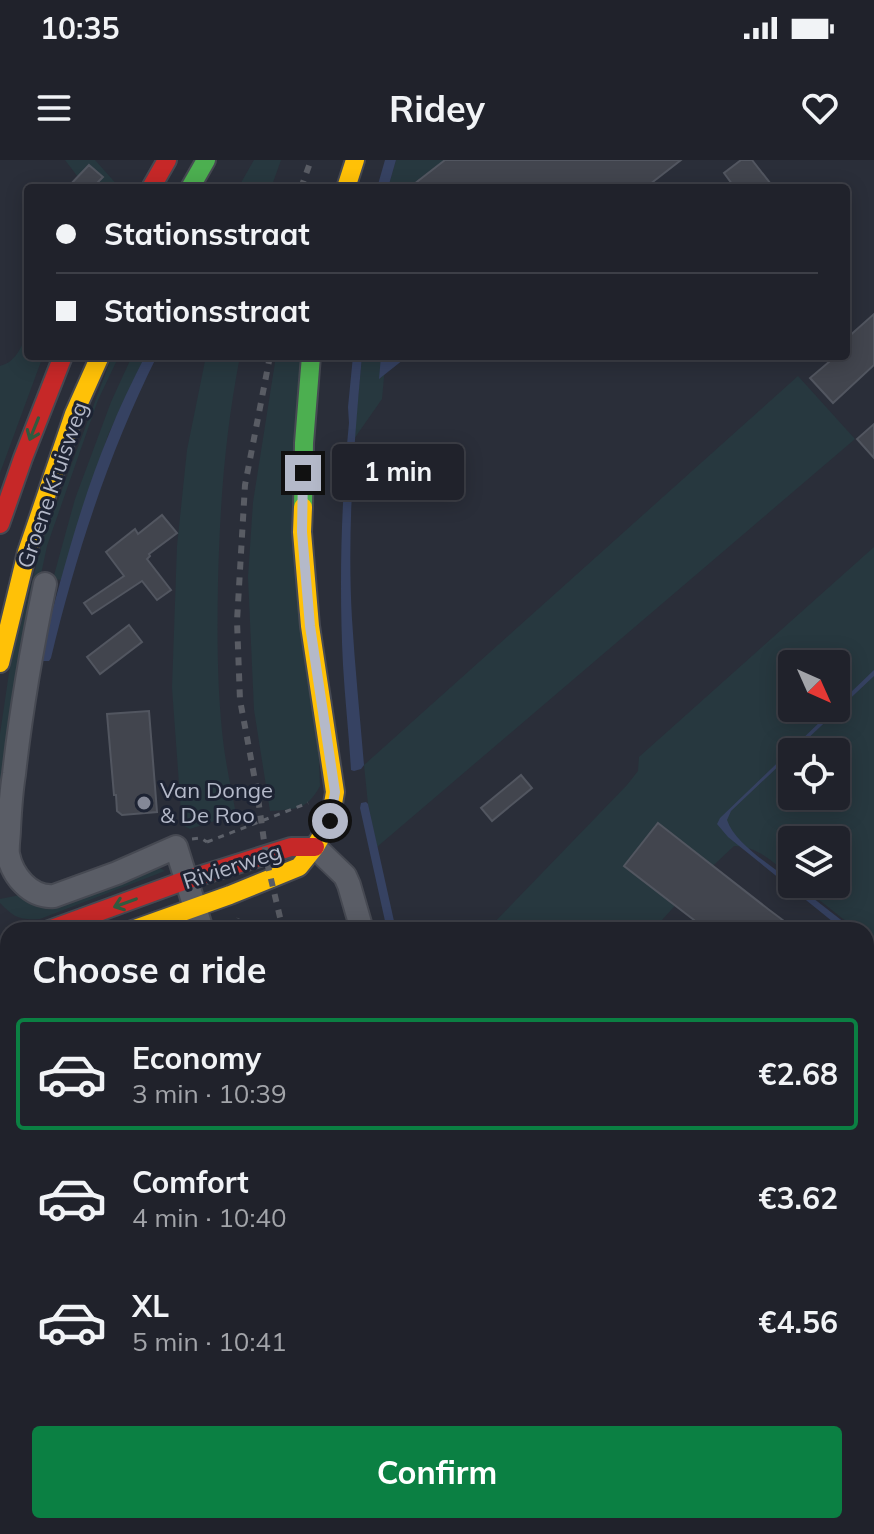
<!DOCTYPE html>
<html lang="en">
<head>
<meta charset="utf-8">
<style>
  :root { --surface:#20222b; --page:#282a33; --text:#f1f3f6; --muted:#a2a4a9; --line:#3d3f47; --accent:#0b8043 }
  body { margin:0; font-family:Mulish,sans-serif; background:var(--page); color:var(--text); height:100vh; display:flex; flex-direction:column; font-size:30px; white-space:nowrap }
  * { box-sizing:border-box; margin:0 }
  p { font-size:26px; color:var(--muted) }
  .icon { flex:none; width:44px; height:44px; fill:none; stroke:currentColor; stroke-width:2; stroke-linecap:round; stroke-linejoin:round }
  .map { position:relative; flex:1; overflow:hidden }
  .drawer { position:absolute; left:0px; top:762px; width:874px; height:612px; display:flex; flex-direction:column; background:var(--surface); border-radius:24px 24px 0 0; box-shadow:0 4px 20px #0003,0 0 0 2px var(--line) }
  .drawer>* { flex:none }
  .top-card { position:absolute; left:24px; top:24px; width:826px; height:176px; border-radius:8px; box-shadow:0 4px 20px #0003,0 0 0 2px var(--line); display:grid; align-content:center; height:176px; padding:0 32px; background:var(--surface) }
  .needle { width:52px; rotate:135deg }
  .buttons { position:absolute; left:778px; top:490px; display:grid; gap:16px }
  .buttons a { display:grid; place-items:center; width:72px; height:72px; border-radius:8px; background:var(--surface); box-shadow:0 4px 20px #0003,0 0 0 2px var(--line); font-size:40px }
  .end { position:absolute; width:36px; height:36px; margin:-18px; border:10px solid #b4b9c9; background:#111; box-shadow:0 0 0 4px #111 }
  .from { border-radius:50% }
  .bubble { position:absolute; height:56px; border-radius:8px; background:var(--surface); box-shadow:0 4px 20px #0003,0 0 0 2px var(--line); font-size:26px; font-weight:700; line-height:56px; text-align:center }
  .top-card b { display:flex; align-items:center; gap:28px; height:76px; font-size:30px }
  .top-card b+b { border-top:2px solid var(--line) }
  .top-card i { width:20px; height:20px; background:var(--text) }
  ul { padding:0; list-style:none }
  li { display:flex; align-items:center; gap:24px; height:112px; margin:0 16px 12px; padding:0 16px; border:4px solid transparent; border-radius:8px }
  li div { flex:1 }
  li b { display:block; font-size:30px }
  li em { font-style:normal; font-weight:700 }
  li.active { border-color:var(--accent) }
  li>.icon { width:72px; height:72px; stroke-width:1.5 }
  h2 { padding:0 32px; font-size:36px; line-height:96px }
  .action { display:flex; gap:16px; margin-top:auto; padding:16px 32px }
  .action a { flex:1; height:92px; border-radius:8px; background:var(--accent); color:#fff; font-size:32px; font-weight:700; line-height:92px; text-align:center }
  .status { display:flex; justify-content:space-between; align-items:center; height:56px; padding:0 40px; background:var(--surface); direction:ltr }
  .status svg { height:22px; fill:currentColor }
  header { display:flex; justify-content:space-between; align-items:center; height:104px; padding:0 32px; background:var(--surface); font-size:36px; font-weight:700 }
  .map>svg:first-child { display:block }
  .green { fill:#27383f; fill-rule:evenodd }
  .water { fill:#364262 }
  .building { fill:#42454e; stroke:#525660; stroke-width:2 }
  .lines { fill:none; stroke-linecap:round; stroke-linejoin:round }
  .street-casing { stroke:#464952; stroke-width:26 }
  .fast-casing { stroke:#464952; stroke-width:22 }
  .slow-casing { stroke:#464952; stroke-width:22 }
  .jam-casing { stroke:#464952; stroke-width:22 }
  .path { stroke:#5d616a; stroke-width:3; stroke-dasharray:6 6; stroke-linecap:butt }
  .street { stroke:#5a5d66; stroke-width:22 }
  .fast { stroke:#4caf50; stroke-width:18 }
  .slow { stroke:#ffc107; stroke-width:18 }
  .jam { stroke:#c62828; stroke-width:18 }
  .rail { stroke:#595c64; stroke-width:6; stroke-dasharray:8 8; stroke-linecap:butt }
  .oneway { stroke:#305b3f }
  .route { stroke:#b4b9c9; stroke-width:10 }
  .poi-dot { fill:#848897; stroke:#1d2333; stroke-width:3 }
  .labels { text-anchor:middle; stroke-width:6; stroke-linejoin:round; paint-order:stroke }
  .street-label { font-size:22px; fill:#b4b9c9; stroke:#1d2333 }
  .poi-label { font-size:22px; fill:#b4b9c9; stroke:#1d2333; text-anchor:start }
</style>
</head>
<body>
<div class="status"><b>10:35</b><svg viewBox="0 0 49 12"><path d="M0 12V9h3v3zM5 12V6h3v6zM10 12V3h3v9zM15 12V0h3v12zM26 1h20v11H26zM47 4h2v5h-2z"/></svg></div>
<header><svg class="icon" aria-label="menu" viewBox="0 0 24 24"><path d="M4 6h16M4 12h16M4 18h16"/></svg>Ridey<svg class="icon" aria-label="heart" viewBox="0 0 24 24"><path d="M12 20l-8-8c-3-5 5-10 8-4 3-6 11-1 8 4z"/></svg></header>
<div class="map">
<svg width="874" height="1374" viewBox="0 0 874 1374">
  <rect width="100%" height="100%" fill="#2a2e39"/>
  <!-- green -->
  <path class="green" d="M65 0H95L120 28H82L81 21Z
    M254 0H281L271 28H238Z
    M396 0H456L421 28H388Z
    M28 173V196H43L0 313V206C16 202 21 187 28 173Z
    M112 196H119L98 240 47 386 24 495 0 686V574L10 506 42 383Z
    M132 196H145L108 275 61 420 53 419 75 339 111 242Z
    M206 196H240C225 274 220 343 218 422 217 477 217 533 224 588 227 610 232 632 236 654L190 669 182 665 172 528 177 386 187 290Z
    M276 196H303L320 626C306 651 296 649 270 651L254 550 248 417 253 342Z
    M362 196H386L382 239 354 279Z
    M798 216 855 279 377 687 368 644 364 605Z
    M874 387V783L866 777V770H857L799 724H836V680H792V718C774 703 758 686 734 686L700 718 653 770H487L627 625 638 611 639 597ZM792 504H836V548H792ZM792 592H836V636H792Z
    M158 707 165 711 40 759C19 760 15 758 0 743V739L25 734 54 746Z
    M8 840V975L0 961V850Z
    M8 1212V1329L5 1374H0V1240Z
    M507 1366H570L572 1374H510Z"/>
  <!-- water -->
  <path class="water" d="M385 0H396L388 28H377Z
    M145 196H157C109 292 76 394 51 498L49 501H42L40 497C60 423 79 346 109 274 119 248 132 222 145 196Z
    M353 196H362C354 283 347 371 352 459 355 508 360 557 364 605L361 609 354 611 351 610C349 575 345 540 343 505 339 424 341 343 349 263L348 247Z
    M381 196H408L379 219Z
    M874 510V516L731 651 727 660C735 684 772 706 792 722V724H795L854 770H843L728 677 717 664 720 658Z
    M366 642 368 644 396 770H387L360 648 361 643Z
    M614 1366H641L650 1374H616Z"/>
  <!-- building -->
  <path class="building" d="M445 0H681L645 28H409Z
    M741 0H752L774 28H735L724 13Z
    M89 5 103 17 92 28H67Z
    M874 154V205L833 243 810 218 836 196H846V179Z
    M874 264V298L857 279Z
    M162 355 177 373 149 394 150 396 147 399 171 430 157 440 142 421 92 454 84 443 124 416 106 392 135 369 138 374Z
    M129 465 142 482 100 514 87 497Z
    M149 551 157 652 122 655 117 651 116 635H114L107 554Z
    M521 615 532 628 492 661 481 648Z
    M658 663 768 749 796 770H707L624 706Z"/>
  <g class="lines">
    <!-- street casing -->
    <g class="street-casing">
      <path id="street" d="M45 424C32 487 21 550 14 614 11 632 10 650 9 669 9 677 7 686 8 694 12 715 30 738 54 736L117 713 176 687 202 770
        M315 687 345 716 349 725 362 770
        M33 1366 41 1374
        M441 1366 445 1374
        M585 1366 587 1374"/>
    </g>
    <!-- fast casing -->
    <g class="fast-casing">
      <path id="fast" d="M190 28 206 0
        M303 347 304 283 311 196
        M0 816 8 814"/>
    </g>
    <!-- slow casing -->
    <g class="slow-casing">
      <path id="slow" d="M346 28 355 0
        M0 503 27 392 74 254 100 196
        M132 770 230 735 299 707 315 687 330 661 335 632 310 466 302 372 303 347
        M0 788 8 785"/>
    </g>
    <!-- jam casing -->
    <g class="jam-casing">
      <path id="jam" d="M151 28 167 0
        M0 364 23 298 63 196
        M49 770 186 720 291 687H315"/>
    </g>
    <!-- path -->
    <path class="path" d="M192 679 201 678 207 682
      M207 682 308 643
      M235 770 238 758"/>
    <!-- street -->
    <use href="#street" class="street"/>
    <!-- fast -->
    <use href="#fast" class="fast"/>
    <!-- slow -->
    <use href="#slow" class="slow"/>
    <!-- jam -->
    <use href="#jam" class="jam"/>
    <!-- rail -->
    <path class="rail" d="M301 28 311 0
      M270 196 245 325 237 461 240 540 257 631 267 702 283 770
      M486 1366 490 1374"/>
  </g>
  <!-- one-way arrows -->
  <defs><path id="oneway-shaft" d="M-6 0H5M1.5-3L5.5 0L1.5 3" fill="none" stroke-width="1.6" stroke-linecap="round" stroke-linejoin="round" transform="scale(2)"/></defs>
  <g class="oneway">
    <use href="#oneway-shaft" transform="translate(34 269) rotate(112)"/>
    <use href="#oneway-shaft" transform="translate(125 743) rotate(160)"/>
  </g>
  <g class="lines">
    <!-- route -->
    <path class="route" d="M303 313 302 372 310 466 335 632 330 661"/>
  </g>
  <!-- markers -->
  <circle class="poi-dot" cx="144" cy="643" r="8"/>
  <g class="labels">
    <!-- street labels -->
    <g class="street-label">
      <text transform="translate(52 325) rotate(-71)" y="8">Groene Kruisweg</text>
      <text transform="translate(232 706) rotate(-18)" y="8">Rivierweg</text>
    </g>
    <!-- poi labels -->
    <g class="poi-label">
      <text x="160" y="638">Van Donge<tspan x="160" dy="25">&amp; De Roo</tspan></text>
    </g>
  </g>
</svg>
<div class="buttons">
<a><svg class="needle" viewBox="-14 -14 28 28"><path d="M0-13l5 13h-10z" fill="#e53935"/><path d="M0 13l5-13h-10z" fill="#a2a4a9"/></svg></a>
<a><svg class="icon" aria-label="locate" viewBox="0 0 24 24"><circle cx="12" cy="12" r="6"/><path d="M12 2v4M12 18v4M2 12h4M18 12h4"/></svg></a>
<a><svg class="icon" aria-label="layers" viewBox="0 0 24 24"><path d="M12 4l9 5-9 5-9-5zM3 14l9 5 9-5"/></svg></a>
</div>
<i class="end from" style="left:330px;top:661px"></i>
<i class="end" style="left:303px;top:313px"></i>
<div class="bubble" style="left:332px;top:284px;width:132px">1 min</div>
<div class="top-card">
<b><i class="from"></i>Stationsstraat</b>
<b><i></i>Stationsstraat</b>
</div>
<section class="drawer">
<h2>Choose a ride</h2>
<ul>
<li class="active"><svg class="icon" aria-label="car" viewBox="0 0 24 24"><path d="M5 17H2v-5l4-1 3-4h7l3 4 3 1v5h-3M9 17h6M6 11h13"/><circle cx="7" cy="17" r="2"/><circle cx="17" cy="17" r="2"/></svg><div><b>Economy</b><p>3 min · 10:39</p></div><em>€2.68</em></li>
<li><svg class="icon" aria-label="car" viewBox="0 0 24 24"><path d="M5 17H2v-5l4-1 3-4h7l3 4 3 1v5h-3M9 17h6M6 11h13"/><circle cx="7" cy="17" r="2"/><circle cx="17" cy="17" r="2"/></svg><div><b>Comfort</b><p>4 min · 10:40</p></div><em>€3.62</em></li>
<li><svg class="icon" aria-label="car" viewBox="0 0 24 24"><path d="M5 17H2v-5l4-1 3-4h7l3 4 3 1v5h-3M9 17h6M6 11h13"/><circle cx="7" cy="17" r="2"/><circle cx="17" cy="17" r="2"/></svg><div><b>XL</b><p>5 min · 10:41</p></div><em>€4.56</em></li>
</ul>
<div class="action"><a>Confirm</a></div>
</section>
</div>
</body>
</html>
